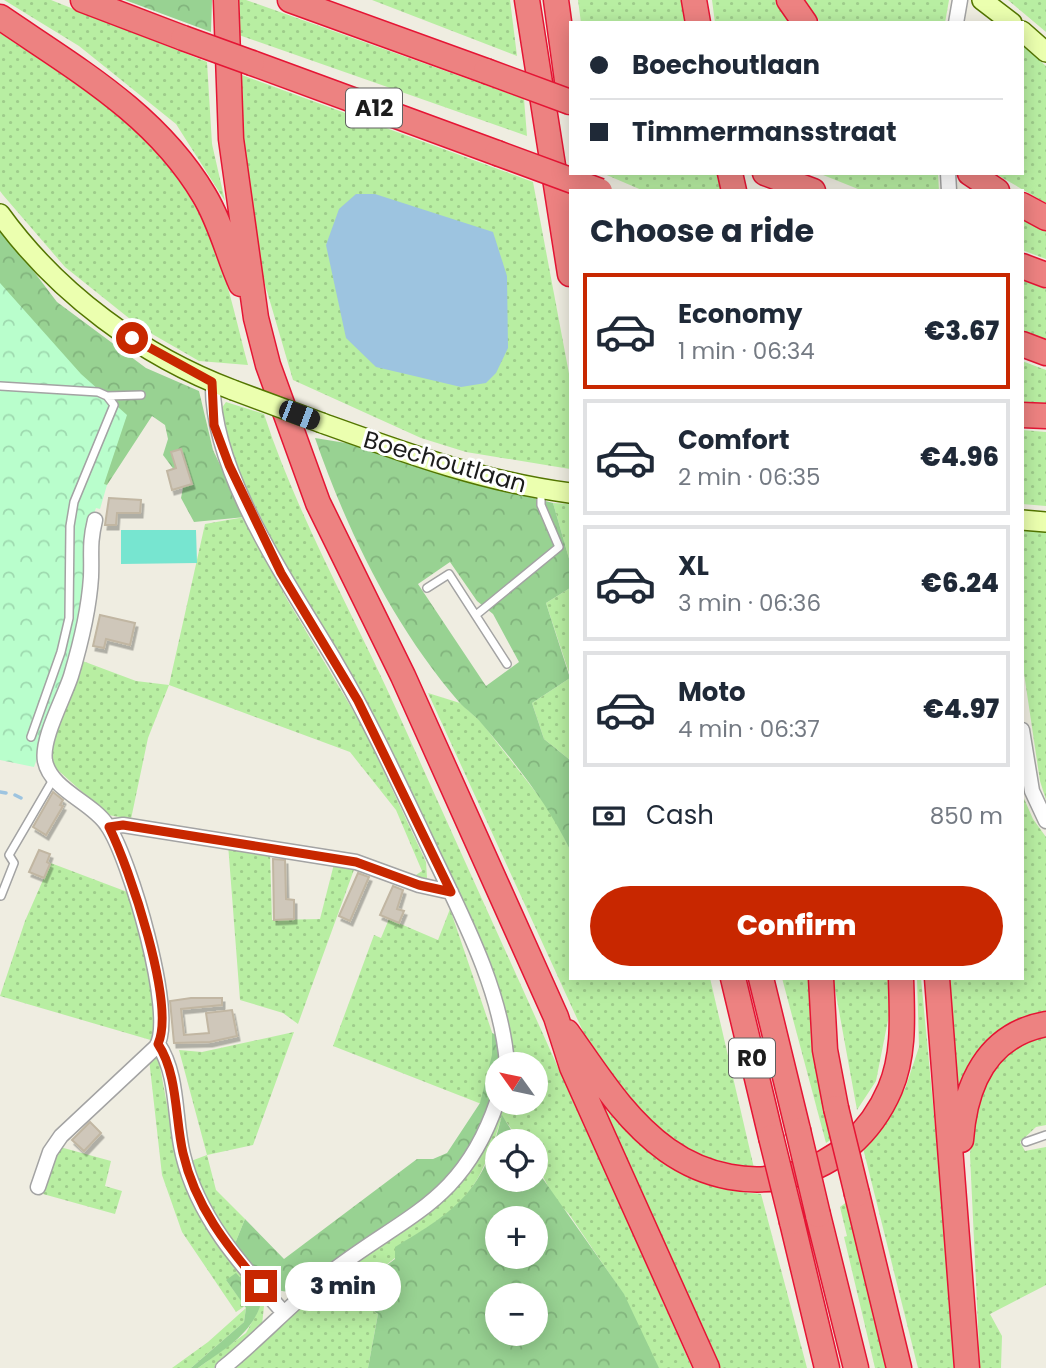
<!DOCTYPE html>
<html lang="en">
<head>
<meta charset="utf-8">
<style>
  :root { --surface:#fff; --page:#f2f2f3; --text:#1f2937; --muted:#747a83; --line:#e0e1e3; --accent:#c82700 }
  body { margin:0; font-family:Poppins,sans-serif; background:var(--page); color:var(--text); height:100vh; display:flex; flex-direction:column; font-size:26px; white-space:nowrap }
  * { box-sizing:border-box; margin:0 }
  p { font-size:23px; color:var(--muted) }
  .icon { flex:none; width:38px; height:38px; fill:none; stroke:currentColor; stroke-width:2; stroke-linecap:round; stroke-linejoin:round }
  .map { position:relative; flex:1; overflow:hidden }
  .panel { position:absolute; left:569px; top:189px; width:455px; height:791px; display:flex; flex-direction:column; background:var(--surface); border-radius:0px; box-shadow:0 4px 18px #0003 }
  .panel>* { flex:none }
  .top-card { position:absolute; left:569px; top:21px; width:455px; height:154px; border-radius:0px; box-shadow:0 4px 18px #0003; display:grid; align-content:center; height:154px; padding:0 21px; background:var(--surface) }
  .needle { width:46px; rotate:303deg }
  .fabs { position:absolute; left:485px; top:1052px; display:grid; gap:14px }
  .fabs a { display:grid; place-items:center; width:63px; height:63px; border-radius:50%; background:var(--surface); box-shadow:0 4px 18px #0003; font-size:35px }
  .end { position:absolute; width:32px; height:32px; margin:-16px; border:9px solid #c82700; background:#fff; box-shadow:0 0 0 4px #fff }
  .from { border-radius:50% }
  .bubble { position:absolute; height:49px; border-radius:24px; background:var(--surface); box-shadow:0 4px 18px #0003; font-size:23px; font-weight:800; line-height:49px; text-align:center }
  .car { position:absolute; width:21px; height:42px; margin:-21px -10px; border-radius:9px; box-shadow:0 0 5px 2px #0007; background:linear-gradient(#222 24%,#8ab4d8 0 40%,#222 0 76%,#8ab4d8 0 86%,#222 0) }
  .top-card b { display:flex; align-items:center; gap:24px; height:66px; font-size:26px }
  .top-card b+b { border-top:2px solid var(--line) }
  .top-card i { width:18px; height:18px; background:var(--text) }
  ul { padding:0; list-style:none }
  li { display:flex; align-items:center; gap:21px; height:116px; margin:0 14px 10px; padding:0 7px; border:4px solid var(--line); border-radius:0px }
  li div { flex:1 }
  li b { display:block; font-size:26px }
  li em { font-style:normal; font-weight:800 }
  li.selected { border-color:var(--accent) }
  li>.icon { width:63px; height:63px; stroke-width:1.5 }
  h2 { padding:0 21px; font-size:32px; line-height:84px }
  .pay { display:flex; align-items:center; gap:18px; height:77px; padding:0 21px; font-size:26px }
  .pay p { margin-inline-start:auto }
  .button { display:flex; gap:14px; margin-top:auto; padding:14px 21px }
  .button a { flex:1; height:80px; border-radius:42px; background:var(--accent); color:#fff; font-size:28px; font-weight:800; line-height:80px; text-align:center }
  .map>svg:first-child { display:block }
  .grass { fill:url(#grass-dots) }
  .forest { fill:url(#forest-crowns); fill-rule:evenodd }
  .park { fill:url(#park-crowns) }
  .pitch { fill:#77e5d0 }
  .water { fill:#9dc4e0 }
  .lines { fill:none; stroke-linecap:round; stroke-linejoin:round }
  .stream { stroke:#9dc4e0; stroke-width:3.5 }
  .building { fill:#cfc7ba; stroke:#c1b6a2; stroke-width:2; filter:url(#shadow) }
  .lane-casing { stroke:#a3a3a3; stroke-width:10 }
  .street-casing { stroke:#a3a3a3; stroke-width:17 }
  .secondary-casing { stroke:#537600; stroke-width:22 }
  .highway-casing { stroke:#e51534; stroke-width:27 }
  .lane { stroke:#fff; stroke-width:7 }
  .street { stroke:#fff; stroke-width:14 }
  .secondary { stroke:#ebffaf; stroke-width:19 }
  .highway { stroke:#ed8281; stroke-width:24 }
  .secondary-bridge-casing { stroke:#537600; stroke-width:22; stroke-linecap:butt }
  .highway-bridge-casing { stroke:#e51534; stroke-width:27; stroke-linecap:butt }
  .secondary-bridge { stroke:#ebffaf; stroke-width:19 }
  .highway-bridge { stroke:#ed8281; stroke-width:24 }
  .route { stroke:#c82700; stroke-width:9 }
  .labels { text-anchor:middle; stroke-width:6; stroke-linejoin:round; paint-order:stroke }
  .shield { fill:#fff; stroke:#606060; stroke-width:2 }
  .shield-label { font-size:23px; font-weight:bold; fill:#1c1c1c }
  .street-label { font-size:24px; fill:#1c1c1c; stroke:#fff }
</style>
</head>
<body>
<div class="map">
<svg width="1046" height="1368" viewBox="0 0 1046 1368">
  <defs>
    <pattern id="grass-dots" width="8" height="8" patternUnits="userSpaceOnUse" patternTransform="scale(1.75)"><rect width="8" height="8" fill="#b8eea2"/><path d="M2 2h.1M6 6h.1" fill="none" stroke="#9ecc8b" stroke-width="1.8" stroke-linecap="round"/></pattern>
    <pattern id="forest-crowns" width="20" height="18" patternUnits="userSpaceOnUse" patternTransform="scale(1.75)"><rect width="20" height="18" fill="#98d292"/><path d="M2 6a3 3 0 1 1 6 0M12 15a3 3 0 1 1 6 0" fill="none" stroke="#82b47d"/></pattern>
    <pattern id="park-crowns" width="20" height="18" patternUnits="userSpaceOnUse" patternTransform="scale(1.75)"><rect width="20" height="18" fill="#b9fecc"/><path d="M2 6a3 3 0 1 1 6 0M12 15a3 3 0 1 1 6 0" fill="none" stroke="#9ed9af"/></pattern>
    <filter id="shadow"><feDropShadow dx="2.5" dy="4.5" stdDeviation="0" flood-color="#0004"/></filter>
  </defs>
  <rect width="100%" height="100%" fill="#efede1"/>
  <!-- grass -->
  <path class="grass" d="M4 0H51L207 62 212 144 225 201 176 124 79 46Z
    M238 0H246L524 99 527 136 236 34Z
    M372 0H510L517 56Z
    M578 0H683L687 23H581Z
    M712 0H779L795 23H715Z
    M804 0H949L945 23H821Z
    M1008 0H1046V32Z
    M0 33C83 89 166 136 208 232 227 274 236 321 248 365L199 361 140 327 65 267 3 195 0 191Z
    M1022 45 1046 66V203L994 173H1022Z
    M239 74 533 182 570 379V469L466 452 421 438 293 380 259 264 245 175Z
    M602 173H718L722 191H644Z
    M818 173H938L939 191H863Z
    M1022 215 1046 228V259L1022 250Z
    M1022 280 1046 289V342L1022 334Z
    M1022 361 1046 370V406L1022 405Z
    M226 402 264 414C298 518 353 613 398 713 496 931 596 1149 692 1368H657L624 1295 569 1214 555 1200 536 1163V1141H520L502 1116C478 1194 466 1205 396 1247L395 1258 338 1302 358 1300 378 1314 368 1368H230L320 1288 452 1192 474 1164 502 1103 536 1102V1064H512L510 1032 497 992 232 459 219 412Z
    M1022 430 1046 432V506L1022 504Z
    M553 503 570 504V562Z
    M245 517 285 596 364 729 426 862 427 878 413 877 422 871 396 810 350 752 169 685 148 738 131 819 108 815 51 764 48 755 80 660 136 681 169 685 205 524Z
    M1022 526 1046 528V800L1040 781 1022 660Z
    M570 588V676L546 603Z
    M570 678V760L544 739 532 703Z
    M428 693 460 703 481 722 552 813 570 850V978H710L754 1168 709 1159 665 1135 630 1102 586 1038Z
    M1022 794 1033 819 1046 837V1016L958 1100 947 978H1022Z
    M228 844 270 853 272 920 320 919 334 864 355 867 298 1024 283 1013 240 1000Z
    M48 862 130 893C142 942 156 990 154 1041L0 996 25 921 50 864Z
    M450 909 495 1041 484 1105 333 1046 374 935 381 938 389 919 438 940Z
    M782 978H811L832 1139 826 1143Z
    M833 978H892L893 995 876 1081 857 1110Z
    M917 978H921L958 1368H918L863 1148 905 1089 919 1047Z
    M294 1032 253 1145 207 1155 216 1190 245 1219 234 1246 207 1202 191 1161 207 1155 179 1050 202 1052Z
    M1046 1033V1125L1036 1127 1020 1142 1025 1151 1046 1147V1285L990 1314 1002 1336 1001 1368H980L970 1155 977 1094 1002 1055Z
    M152 1055 158 1056 176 1153 264 1306 262 1325 214 1368H198L246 1333 260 1307 226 1280 245 1306 236 1312 182 1232 162 1175 149 1059Z
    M593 1095C643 1153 682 1188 761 1194L807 1368H715Z
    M60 1147 111 1161 105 1186 122 1191 115 1214 43 1194Z
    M848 1201 890 1368H875L844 1237 847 1236 840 1207Z
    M246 1308 244 1322 191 1368H172L208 1342Z"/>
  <!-- forest -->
  <path class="forest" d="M125 0H212L211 32Z
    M0 227 57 302 146 368 199 391 213 450 245 517 194 522 181 498 184 483 163 455 168 439 165 425 152 416 107 485 0 480Z
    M315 438 352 444 445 474 553 503 570 562V588L546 603 570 678 532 703 544 739 570 760V850C548 804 516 764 482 724 476 716 466 710 459 702 393 625 348 533 315 438ZM450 562 477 601 493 614 519 662 486 686 418 584Z
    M492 1033 497 1035 500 1064H497L491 1106 475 1142 445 1185 306 1287C272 1305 253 1269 234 1246L245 1219 284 1259 417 1159H433L447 1153 480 1103 492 1055Z
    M502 1115 518 1141H497V1180H536V1169L624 1294 659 1368H368L378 1314 358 1300 347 1307 338 1302 395 1259V1247C459 1209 484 1190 502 1115ZM497 1218H536V1256H497ZM497 1295H536V1334H497Z
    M236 1273 255 1294 260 1307C248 1337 223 1350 198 1368H191L244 1322 246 1308 226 1280Z"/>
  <!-- park -->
  <path class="park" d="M0 283 81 374 127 415 104 484 107 485 100 509 96 508C83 542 86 573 82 609 75 659 51 719 34 767L0 760Z"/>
  <!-- pitch -->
  <path class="pitch" d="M121 530H196L197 563 121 564Z"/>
  <!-- water -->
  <path class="water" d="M356 194H375L493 232 507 276 508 348 496 373 486 383 461 387 376 367 346 338 326 245 339 209Z"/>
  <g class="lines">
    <!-- stream -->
    <path class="stream" d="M0 792 6 793
      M15 795 21 798"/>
  </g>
  <!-- building -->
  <path class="building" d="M181 449 192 484 172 490 167 471 176 468 171 452Z
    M109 498 141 500 140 513H117L116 525H105Z
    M100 615 135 623 130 645 106 639 104 648 93 646Z
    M53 792 63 800 60 805 63 806 46 835 33 827Z
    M39 850 50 854 47 862 50 864 44 878 29 872Z
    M273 859 285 860 286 899 294 900V919L274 920Z
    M358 873 369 877 350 921 339 916Z
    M393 886 403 890 397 909 404 911 399 923 380 915Z
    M191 998H222V1005L181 1009 184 1035 209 1033 206 1013 232 1010 237 1036 210 1042 174 1043 170 1001Z
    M90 1122 101 1133 84 1151 72 1140Z"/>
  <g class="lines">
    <!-- lane casing -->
    <g class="lane-casing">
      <path id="lane" d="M0 386 98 392 107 396 114 405 74 502 70 526 69 618 61 652 31 737
        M107 396 141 395
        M427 588 449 574 507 664
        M476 615 559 547 541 505V490
        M1 896 14 863 9 855 54 778
        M1026 1142 1046 1135"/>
    </g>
    <!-- street casing -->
    <g class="street-casing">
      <path id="street" d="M956 23 960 0
        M948 173 949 191
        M213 382C210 471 290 585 335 661 368 717 396 777 424 836 457 907 501 985 507 1064
        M1022 730 1032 791 1046 821
        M109 827 123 825 356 862 419 885 451 892
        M158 1044C179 1075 174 1120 183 1155 198 1218 242 1266 284 1313
        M38 1187 50 1152 61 1136 156 1047C177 1018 129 855 107 825 92 802 51 790 45 761 41 739 64 698 71 676 80 646 89 609 91 577 92 553 89 545 95 520
        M223 1368C259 1339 290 1305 326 1276 403 1215 462 1205 497 1102"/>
    </g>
    <!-- secondary casing -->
    <g class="secondary-casing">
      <path id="secondary" d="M982 0 1012 23
        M1022 31 1046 52
        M0 214C57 293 142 356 233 390
        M322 423C403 452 484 482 570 493
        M1022 520 1046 522"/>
    </g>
    <!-- highway casing -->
    <g class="highway-casing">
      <path id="highway" d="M83 0 183 38
        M226 0 231 139 256 318 268 365 318 503 403 676 556 1017 572 1067 707 1368
        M290 0 486 71
        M527 0 570 274
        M556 0 570 102
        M694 0 698 23
        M789 0 805 23
        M0 17C76 69 156 114 204 195 221 223 228 255 241 284
        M252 63 497 153
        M730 173 734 191
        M765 173 813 191
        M970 173 997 191
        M1022 205 1046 218
        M1022 266 1046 275
        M1022 344 1046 353
        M1022 415 1046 416
        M733 978 771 1137
        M761 978 798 1130
        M821 978 825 1050 836 1108
        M937 978 967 1368
        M567 1032C597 1074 624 1119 667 1150 746 1206 851 1180 890 1089 905 1054 902 1015 901 978
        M961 1140C965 1085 987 1035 1046 1024
        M857 1194 899 1368
        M818 1215 856 1368
        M792 1222 827 1368"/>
    </g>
    <!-- lane -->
    <use href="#lane" class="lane"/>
    <!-- street -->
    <use href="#street" class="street"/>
    <!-- secondary -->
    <use href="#secondary" class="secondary"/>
    <!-- highway -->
    <use href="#highway" class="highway"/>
    <!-- secondary-bridge casing -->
    <g class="secondary-bridge-casing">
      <path id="secondary-bridge" d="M233 390 322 423"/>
    </g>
    <!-- highway-bridge casing -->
    <g class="highway-bridge-casing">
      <path id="highway-bridge" d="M183 38 252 63
        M486 71 570 102
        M497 153 600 191
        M836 1108 857 1194
        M798 1130 818 1215
        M771 1137 792 1222"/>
    </g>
    <!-- secondary-bridge -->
    <use href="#secondary-bridge" class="secondary-bridge"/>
    <!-- highway-bridge -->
    <use href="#highway-bridge" class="highway-bridge"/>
  </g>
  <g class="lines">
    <!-- route -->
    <path class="route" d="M132 338 212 382 214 425 229 465 281 573 358 701 451 892 419 885 356 862 123 825 109 827C129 867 176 1004 158 1044 178 1074 175 1119 183 1153 195 1206 227 1246 261 1286"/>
  </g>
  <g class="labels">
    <!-- shield labels -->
    <g class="shield">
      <rect x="346" y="88.5" width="56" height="39" rx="5"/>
      <rect x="729" y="1038.5" width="46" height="39" rx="5"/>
    </g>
    <g class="shield-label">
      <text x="374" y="116">A12</text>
      <text x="752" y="1066">R0</text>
    </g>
    <!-- street labels -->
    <g class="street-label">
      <text transform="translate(445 462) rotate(16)" y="8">Boechoutlaan</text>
    </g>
  </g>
</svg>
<div class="fabs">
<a><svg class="needle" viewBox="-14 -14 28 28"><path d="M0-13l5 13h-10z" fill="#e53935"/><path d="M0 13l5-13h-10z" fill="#747a83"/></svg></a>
<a><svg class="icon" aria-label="locate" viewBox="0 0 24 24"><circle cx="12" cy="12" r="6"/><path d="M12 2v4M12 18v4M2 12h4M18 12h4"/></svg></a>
<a>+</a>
<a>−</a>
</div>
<i class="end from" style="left:132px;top:338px"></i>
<i class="end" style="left:261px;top:1286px"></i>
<div class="bubble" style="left:285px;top:1262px;width:116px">3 min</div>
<i class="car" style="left:299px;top:415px;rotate:111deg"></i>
<div class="top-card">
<b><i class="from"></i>Boechoutlaan</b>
<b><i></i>Timmermansstraat</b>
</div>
<section class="panel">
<h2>Choose a ride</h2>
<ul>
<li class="selected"><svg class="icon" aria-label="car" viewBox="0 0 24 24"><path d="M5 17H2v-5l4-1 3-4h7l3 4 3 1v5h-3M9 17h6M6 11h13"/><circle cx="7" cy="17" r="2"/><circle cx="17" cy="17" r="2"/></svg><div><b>Economy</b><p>1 min · 06:34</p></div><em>€3.67</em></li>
<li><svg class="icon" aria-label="car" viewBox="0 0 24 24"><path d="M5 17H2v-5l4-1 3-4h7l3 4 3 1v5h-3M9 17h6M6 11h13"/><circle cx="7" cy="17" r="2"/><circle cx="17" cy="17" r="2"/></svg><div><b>Comfort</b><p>2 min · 06:35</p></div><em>€4.96</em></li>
<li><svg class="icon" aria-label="car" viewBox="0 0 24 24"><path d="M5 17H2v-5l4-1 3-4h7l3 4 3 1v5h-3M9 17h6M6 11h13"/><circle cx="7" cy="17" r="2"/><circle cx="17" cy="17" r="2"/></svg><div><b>XL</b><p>3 min · 06:36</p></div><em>€6.24</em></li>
<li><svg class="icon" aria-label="car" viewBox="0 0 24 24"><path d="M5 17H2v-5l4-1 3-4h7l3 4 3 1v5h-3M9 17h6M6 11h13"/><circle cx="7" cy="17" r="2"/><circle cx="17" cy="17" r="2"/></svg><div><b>Moto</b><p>4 min · 06:37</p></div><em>€4.97</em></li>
</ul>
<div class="pay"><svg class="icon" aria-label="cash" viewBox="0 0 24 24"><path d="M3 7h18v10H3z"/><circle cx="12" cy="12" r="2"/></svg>Cash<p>850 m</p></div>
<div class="button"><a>Confirm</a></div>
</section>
</div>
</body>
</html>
